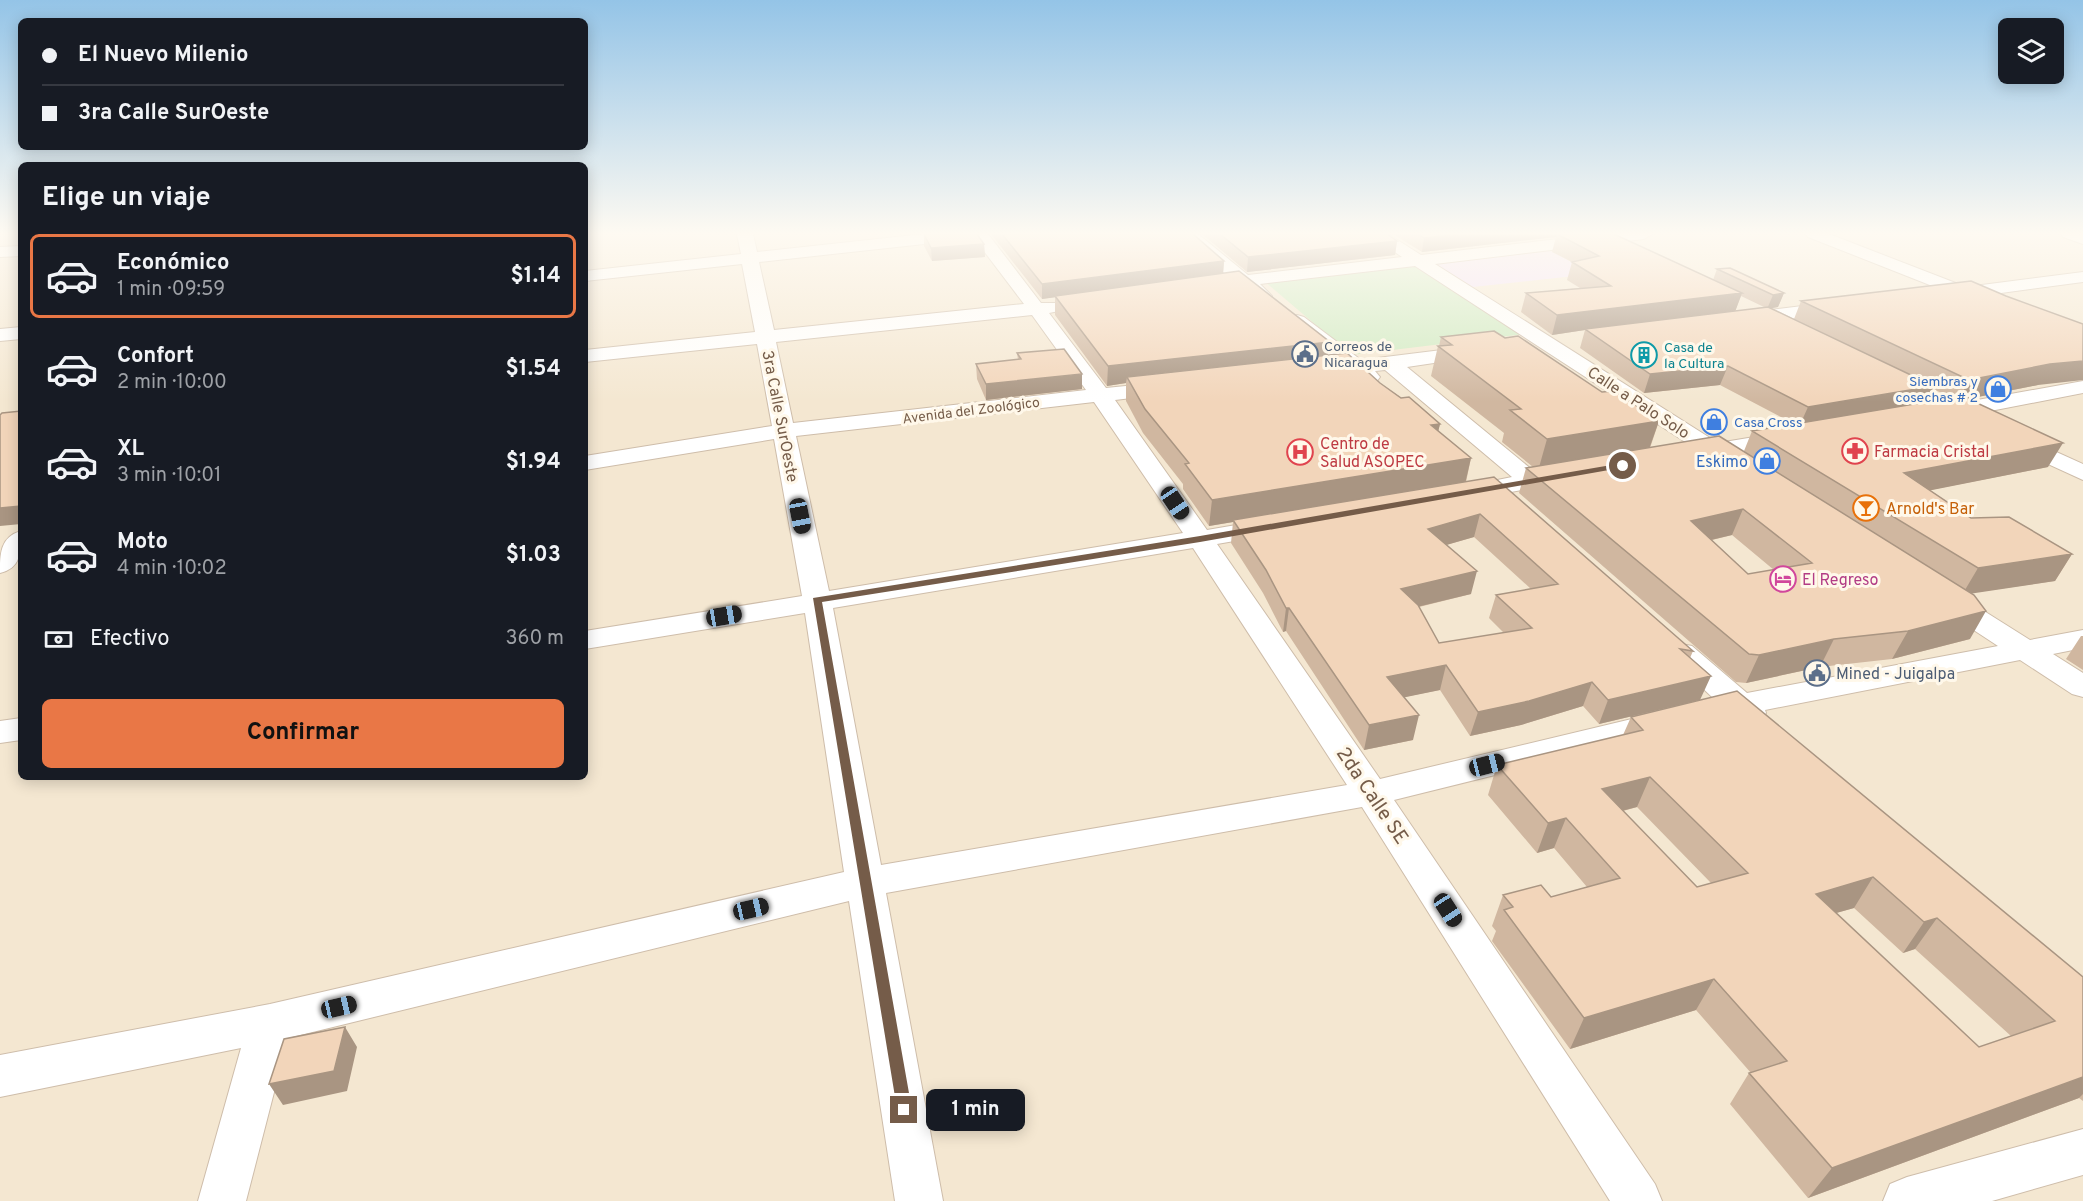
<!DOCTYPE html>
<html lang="es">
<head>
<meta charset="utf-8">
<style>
  :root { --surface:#171b24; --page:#242831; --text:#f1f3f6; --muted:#9ea1a6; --line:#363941; --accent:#e97746 }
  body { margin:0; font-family:Overpass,sans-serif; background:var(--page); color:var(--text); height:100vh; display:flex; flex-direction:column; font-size:22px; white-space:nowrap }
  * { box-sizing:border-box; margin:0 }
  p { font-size:20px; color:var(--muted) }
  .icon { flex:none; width:33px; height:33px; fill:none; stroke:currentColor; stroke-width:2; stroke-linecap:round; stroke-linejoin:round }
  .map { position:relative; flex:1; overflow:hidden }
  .side { position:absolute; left:18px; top:162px; width:570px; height:618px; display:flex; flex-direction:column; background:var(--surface); border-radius:9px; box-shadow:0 3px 15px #0003 }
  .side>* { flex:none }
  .guide { position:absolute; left:18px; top:18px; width:570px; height:132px; border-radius:9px; box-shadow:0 3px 15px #0003; display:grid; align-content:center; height:132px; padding:0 24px; background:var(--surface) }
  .controls { position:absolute; left:1998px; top:18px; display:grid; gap:12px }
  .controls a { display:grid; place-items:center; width:66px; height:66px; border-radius:9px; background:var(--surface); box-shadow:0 3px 15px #0003; font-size:30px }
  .end { position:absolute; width:27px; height:27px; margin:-14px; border:8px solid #755c49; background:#fff; box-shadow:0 0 0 3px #fff }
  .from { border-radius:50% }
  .bubble { position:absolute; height:42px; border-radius:9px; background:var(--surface); box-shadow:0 3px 15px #0003; font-size:20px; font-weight:700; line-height:42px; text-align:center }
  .car { position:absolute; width:18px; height:36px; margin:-18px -9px; border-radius:8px; box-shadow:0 0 4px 2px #0007; background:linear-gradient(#222 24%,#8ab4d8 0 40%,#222 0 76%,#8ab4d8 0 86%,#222 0) }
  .guide b { display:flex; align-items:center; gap:21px; height:57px; font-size:22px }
  .guide b+b { border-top:2px solid var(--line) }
  .guide i { width:15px; height:15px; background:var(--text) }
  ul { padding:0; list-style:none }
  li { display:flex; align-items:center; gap:18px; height:84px; margin:0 12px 9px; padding:0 12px; border:3px solid transparent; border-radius:9px }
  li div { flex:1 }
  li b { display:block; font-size:22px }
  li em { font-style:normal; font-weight:700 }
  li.current { border-color:var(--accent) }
  li>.icon { width:54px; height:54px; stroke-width:1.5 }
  h2 { padding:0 24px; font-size:27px; line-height:72px }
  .pay { display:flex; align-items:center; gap:15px; height:66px; padding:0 24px; font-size:22px }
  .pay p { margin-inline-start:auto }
  .button { display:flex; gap:12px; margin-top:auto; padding:12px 24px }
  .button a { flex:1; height:69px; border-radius:9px; background:var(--accent); color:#111; font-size:24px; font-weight:700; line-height:69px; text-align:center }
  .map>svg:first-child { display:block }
  .residential { fill:#f4e7d1 }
  .education { fill:#f2e0f9 }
  .green { fill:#cfeac1 }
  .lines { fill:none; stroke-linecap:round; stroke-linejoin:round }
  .minor-casing { stroke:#cebdaa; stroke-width:2 }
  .minor { fill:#fff; fill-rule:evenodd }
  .wall { fill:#d0b7a0; fill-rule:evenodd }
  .shaded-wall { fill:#a99582 }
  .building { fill:#f2d5ba; stroke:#a99582; stroke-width:1.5; fill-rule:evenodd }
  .route { fill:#755c49 }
  .labels { text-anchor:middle; stroke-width:6; stroke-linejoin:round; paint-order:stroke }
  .far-service-label { font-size:14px; fill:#4e5e75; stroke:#fff8ea; text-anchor:start }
  .far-culture-label { font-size:14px; fill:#0d838f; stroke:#fff8ea; text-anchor:start }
  .far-shop-label { font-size:14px; fill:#366cbe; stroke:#fff8ea; text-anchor:end }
  .far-street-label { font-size:14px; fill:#755c49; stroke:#fff8ea }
  .street-label { font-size:16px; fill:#755c49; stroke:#fff8ea }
  .health-label { font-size:16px; fill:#be3a42; stroke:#fff8ea; text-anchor:start }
  .shop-label { font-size:16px; fill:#366cbe; stroke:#fff8ea; text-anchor:end }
  .food-label { font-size:16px; fill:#c56008; stroke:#fff8ea; text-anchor:start }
  .hotel-label { font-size:16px; fill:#b23c85; stroke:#fff8ea; text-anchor:start }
  .service-label { font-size:16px; fill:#4e5e75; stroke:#fff8ea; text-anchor:start }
  .near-street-label { font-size:20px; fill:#755c49; stroke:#fff8ea }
</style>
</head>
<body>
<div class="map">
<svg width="2083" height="1201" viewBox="0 0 2083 1201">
  <rect width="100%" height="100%" fill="#fdf5e3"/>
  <!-- residential -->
  <path class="residential" d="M0 234H21V777H585V234H2083V1201H0Z"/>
  <!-- education -->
  <path class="education" d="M1548 249 1593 274 1473 287 1431 262Z"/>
  <!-- green -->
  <path class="green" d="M1419 264 1525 334 1351 355 1264 281Z"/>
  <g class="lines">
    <!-- minor casing -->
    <g class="minor-casing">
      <path id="minor" d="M737 234H753L757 252 924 234 969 235 961 240 759 262 774 330 1024 304 971 234H988L1041 303H1059L1061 307 1059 311 1049 313 1106 388 1165 382 1173 383 1176 388 1173 393 1115 400 1207 530 1271 519 1280 521 1284 527 1280 533 1217 544 1380 779 1661 712 1673 715 1677 723 1673 731 1394 800 1655 1184 1662 1201H1610L1362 807 886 893 943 1201H895L849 901 288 1038 246 1201H198L241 1048 0 1097V1055L270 1004 844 872 805 613 585 649V631L802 596 774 439 585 470V456L772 426 757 344 585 362V350L755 332 742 264 585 281V271L741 254ZM1032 315 1086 390 793 423 776 342ZM1094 402 1183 533 829 591 796 436ZM1193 548 1347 785 881 865 833 608Z
        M1180 234H1198L1248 275 1402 257 1369 234H1388L1421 255 1601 234H1652L1644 239 1435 264 1718 443 1785 432 1793 434 1797 439 1793 444 1785 446 1732 454 1729 460C1721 462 1718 459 1710 458 1703 457 1697 460 1690 458L1686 453 1693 447 1415 266 1260 284 1272 296 1269 300C1256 303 1253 294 1243 288 1239 286 1233 287 1228 286L1225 282 1230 278Z
        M1806 234H1829L1966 287 2083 272V282L1979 296 1971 300C1962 298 1954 300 1946 298L1943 294 1945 291 1808 237Z
        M2061 234H2083V244L2063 237Z
        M21 246V256L0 257V247Z
        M1835 302 1842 304 1844 308 1842 312 1746 325 1739 323 1737 319 1739 315 1746 313Z
        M1297 315 1304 317 1361 360 1474 346 1481 348 1484 352 1481 356 1407 367 1536 473 1561 469 1570 471 1573 476 1570 481 1561 483 1467 500 1458 498 1455 493 1458 488 1512 477 1385 370 1375 371 1380 377 1377 381C1365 385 1364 378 1353 374 1349 373 1343 374 1338 372L1335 368 1339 363 1290 325 1288 321 1290 317Z
        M21 327V339L0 341V329Z
        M2083 381V393L1944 420 1936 418 1933 413 1936 408 1944 406Z
        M2019 435 2083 464V480L2011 447 2007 442 2011 437Z
        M21 531C21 550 22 568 0 573 0 554 0 537 21 531Z
        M1947 591 1957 594 2030 640 2083 630V648L2053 654 2083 673V697L2072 694 2020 660 1765 710 1766 713 1761 721C1751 724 1743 724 1734 716L1712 721 1701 718 1696 710 1701 702 1714 699 1666 653 1670 646 1681 644 1692 646 1747 693 1998 646 1937 606 1933 600 1937 594Z
        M21 718V740L0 743V721Z
        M2083 1129V1175L1992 1201H1883L1890 1184 1907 1177Z"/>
    </g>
    <!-- minor -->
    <use href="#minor" class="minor"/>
  </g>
  <!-- wall -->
  <path class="wall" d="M924 234 984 244 985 257 932 261 924 246Z
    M991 234H1193L1224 261 1223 273 1328 355 1380 383 1440 424 1438 431 1471 458 1466 482 1693 651 1690 658 1700 700 1599 724 1583 706 1521 725 1470 736 1440 690 1404 697 1413 740 1364 750 1286 631 1283 632 1263 593 1231 543 1233 522 1209 526 1183 489V484L1143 433 1126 401V383L1107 386 1055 315V297L1042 299ZM1474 537 1531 589 1496 595 1489 618 1504 633 1439 643 1419 607 1471 594 1446 545Z
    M1202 234H1387L1397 241 1395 255 1247 272Z
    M1393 234H1614L1713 280 1717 269 1784 293 1778 307 1772 308 1794 319 1801 301 2038 385 1967 399 2048 467 1930 490 1971 518 2072 554 2055 581 1970 593V639L1892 659 1820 667 1746 683 1736 682 1519 493 1526 468 1533 467 1502 442 1504 433 1431 376 1438 346H1439L1441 337 1505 338 1602 392 1659 421 1650 448 1744 451 1752 431 1794 424 1720 385 1644 393 1580 348 1585 330 1552 335 1521 312 1526 293 1580 288 1567 280 1572 262 1552 252 1556 237 1422 252ZM1741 296 1764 307 1735 311ZM1933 389 1952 398 1927 402ZM1732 535 1774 570 1748 574 1712 540Z
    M1017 353 1082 389 986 400 977 379 976 364 1018 360Z
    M2081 636H2083V670L2066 659Z
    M1631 717 2083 977V1101L2079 1098 1808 1198 1730 1104 1749 1073H1751L1696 1010 1570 1049 1492 941 1496 931 1492 926 1503 895 1551 897 1587 887 1554 848 1537 853 1488 795 1497 765 1623 735ZM1637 807 1711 883 1697 887 1623 811ZM1854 908 1903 953 1915 949 2011 1036 1979 1047 1836 913Z"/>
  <!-- shaded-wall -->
  <path class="shaded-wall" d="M1457 234H1557L1556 237 1422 252 1424 238Z
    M1397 241 1395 255 1247 272 1248 257Z
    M984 244 985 257 932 261 931 248Z
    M1224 261 1223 275 1042 299V284Z
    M1742 293 1735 312 1585 329V330L1552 335 1557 315Z
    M1784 293 1778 307 1767 309 1773 295Z
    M1330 342 1327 361 1127 377 1126 383 1107 386 1108 366Z
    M2083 361V380L2038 385 1958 401 1969 380 2050 364Z
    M1728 366 1720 385 1644 393 1650 374Z
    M1082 374V389L986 400V384Z
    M1934 386 1925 406 1799 427 1808 407Z
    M1659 421 1648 452 1538 471 1547 439Z
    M1440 424 1434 449 1431 425Z
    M2063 443 2048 467 1892 498 1904 473Z
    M1471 458 1465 484 1233 520V522L1209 526 1212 500Z
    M21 506V524L0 526V508Z
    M1743 509 1732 535 1681 547 1691 521Z
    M1480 514 1474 537 1422 552 1428 529Z
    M2072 554 2055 581 1962 595 1978 568Z
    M1477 571 1471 594 1396 612 1401 589Z
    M1286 608H1289L1286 631 1283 632Z
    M1986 611 1970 639 1892 659 1908 631Z
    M1834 639 1820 667 1746 683 1759 655Z
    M1446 665 1440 690 1382 702 1387 677Z
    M1711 676 1700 700 1599 724 1608 700Z
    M1592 682 1583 706 1521 725 1470 736 1478 712Z
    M1419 715 1413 740 1364 750 1369 725Z
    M1650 777 1637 807 1590 819 1602 789Z
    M1566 818 1554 848 1537 853 1548 823Z
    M1873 877 1854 908 1797 924 1816 894Z
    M1937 918 1915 949 1903 953 1924 922Z
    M1714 979 1696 1010 1570 1049 1584 1018Z
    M345 1027 357 1047 347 1091 283 1105 269 1084Z
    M2083 1077V1094L2079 1098 1808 1198 1832 1168Z"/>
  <!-- building -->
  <path class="building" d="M924 234H977L984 244 931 248Z
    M1002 234H1193L1224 261 1042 284Z
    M1220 234H1387L1397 241 1248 257Z
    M1418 234H1457L1424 238Z
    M1557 234H1614L1742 293 1557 315 1526 293 1611 286 1572 262 1599 256Z
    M1730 268 1784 293 1773 295 1717 269Z
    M1239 271 1330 342 1108 366 1055 296Z
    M1971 281 2006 296 2083 324V361L2050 364 1969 380 1801 301Z
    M1768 307 1934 386 1808 407 1728 366 1650 374 1585 329Z
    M1494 331 1505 338 1518 336 1602 392 1614 391 1659 421 1547 439 1510 410 1521 409 1438 346 1452 345 1441 337Z
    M1064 349 1082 374 986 384 976 364 1021 359 1017 353Z
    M1347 353 1380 383 1401 398 1409 397 1440 424 1431 425 1471 458 1212 500 1185 464 1189 463 1145 409 1127 377Z
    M1962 396 2063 443 1904 473 1971 518 2009 517 2072 554 1978 568 1752 431Z
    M21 411V506L0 508V415L2 413Z
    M1719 436 1974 595 1986 611 1908 631 1834 639 1759 655 1749 654 1526 468ZM1743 509 1812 563 1748 574 1691 521Z
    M1494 477 1693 651 1680 649 1711 676 1608 700 1592 682 1529 701 1478 712 1446 665 1387 677 1419 715 1369 725 1289 608H1286L1266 570 1233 520ZM1480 514 1558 584 1496 595 1532 628 1439 643 1418 605 1401 589 1477 571 1428 529Z
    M1737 691 2083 977V1077L1832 1168 1749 1073 1787 1061 1714 979 1584 1018 1504 910 1513 907 1503 895 1541 885 1551 897 1620 878 1566 818 1548 823 1497 765 1643 730 1631 717ZM1650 777 1748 873 1697 887 1602 789ZM1873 877 1924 922 1937 918 2055 1021 1979 1047 1816 894Z
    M345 1027 334 1071 269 1084 284 1039Z"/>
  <!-- sky -->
  <linearGradient id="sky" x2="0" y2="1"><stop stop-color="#94c4e7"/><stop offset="0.58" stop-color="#fefaf2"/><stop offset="1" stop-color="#fefaf2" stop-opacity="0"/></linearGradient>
  <rect width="2083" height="402" fill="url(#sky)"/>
  <!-- route -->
  <path class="route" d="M1623 463 1626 464V467L1200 542 822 602 912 1110 909 1115 904 1117 898 1115 813 598 1200 536Z"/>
  <!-- icons -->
  <defs>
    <g id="civic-ring" transform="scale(1.35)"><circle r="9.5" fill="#fff8ea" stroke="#5c6f8a" stroke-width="1.5"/><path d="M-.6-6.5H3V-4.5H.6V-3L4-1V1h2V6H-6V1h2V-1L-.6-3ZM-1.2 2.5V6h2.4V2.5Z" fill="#5c6f8a"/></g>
    <g id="building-ring" transform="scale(1.35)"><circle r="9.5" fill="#fff8ea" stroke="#0f9aa8" stroke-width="1.5"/><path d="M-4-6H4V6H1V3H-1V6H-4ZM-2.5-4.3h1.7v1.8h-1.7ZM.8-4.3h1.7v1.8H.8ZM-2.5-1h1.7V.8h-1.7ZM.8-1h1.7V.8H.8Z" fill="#0f9aa8"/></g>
    <g id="shop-ring" transform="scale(1.35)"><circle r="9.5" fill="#fff8ea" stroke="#3f7fe0" stroke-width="1.5"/><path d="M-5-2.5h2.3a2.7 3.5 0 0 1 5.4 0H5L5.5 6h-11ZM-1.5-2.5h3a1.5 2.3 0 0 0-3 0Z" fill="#3f7fe0"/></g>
    <g id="pharmacy-ring" transform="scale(1.35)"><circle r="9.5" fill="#fff8ea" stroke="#e0444e" stroke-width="1.5"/><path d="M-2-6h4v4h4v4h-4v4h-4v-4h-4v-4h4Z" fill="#e0444e"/></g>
    <g id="hospital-ring" transform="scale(1.35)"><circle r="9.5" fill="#fff8ea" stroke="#e0444e" stroke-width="1.5"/><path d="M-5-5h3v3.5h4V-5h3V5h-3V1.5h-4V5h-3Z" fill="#e0444e"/></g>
    <g id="bar-ring" transform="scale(1.35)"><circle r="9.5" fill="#fff8ea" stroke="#e8710a" stroke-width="1.5"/><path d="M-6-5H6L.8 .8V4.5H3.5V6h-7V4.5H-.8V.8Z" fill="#e8710a"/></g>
    <g id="hotel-ring" transform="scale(1.35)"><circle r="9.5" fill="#fff8ea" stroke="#d1479c" stroke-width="1.5"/><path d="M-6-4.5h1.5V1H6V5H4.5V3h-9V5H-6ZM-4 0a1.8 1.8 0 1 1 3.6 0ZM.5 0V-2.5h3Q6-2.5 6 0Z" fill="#d1479c"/></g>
  </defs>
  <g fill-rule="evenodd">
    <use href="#civic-ring" x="1305" y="354"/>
    <use href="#building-ring" x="1644" y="355"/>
    <use href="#shop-ring" x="1998" y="389"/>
    <use href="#shop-ring" x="1714" y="422"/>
    <use href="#pharmacy-ring" x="1855" y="451"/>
    <use href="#hospital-ring" x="1300" y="452"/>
    <use href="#shop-ring" x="1767" y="461"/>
    <use href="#bar-ring" x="1866" y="508"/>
    <use href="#hotel-ring" x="1783" y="579"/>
    <use href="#civic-ring" x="1817" y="673"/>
  </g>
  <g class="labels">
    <!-- far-service labels -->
    <g class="far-service-label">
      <text x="1324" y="351">Correos de<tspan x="1324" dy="16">Nicaragua</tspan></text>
    </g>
    <!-- far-culture labels -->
    <g class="far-culture-label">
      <text x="1664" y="352">Casa de<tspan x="1664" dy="16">la Cultura</tspan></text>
    </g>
    <!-- far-shop labels -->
    <g class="far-shop-label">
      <text x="1978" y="386">Siembras y<tspan x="1978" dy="16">cosechas # 2</tspan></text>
      <text x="1734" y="427" text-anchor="start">Casa Cross</text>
    </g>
    <!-- far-street labels -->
    <g class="far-street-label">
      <text transform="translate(971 410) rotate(-7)" y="5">Avenida del Zoológico</text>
    </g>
    <!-- street labels -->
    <g class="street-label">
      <text transform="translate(1639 402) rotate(33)" y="6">Calle a Palo Solo</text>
      <text transform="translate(781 416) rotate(79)" y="6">3ra Calle SurOeste</text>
    </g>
    <!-- health labels -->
    <g class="health-label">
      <text x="1320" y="449">Centro de<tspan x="1320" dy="18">Salud ASOPEC</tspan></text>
      <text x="1874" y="457">Farmacia Cristal</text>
    </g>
    <!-- shop labels -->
    <g class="shop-label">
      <text x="1748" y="467">Eskimo</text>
    </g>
    <!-- food labels -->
    <g class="food-label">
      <text x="1886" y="514">Arnold's Bar</text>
    </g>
    <!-- hotel labels -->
    <g class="hotel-label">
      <text x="1802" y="585">El Regreso</text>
    </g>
    <!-- service labels -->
    <g class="service-label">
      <text x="1836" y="679">Mined - Juigalpa</text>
    </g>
    <!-- near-street labels -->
    <g class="near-street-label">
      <text transform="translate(1373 795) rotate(56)" y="7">2da Calle SE</text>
    </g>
  </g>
</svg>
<div class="controls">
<a><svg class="icon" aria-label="layers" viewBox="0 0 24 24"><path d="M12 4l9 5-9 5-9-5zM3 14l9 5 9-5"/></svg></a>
</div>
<i class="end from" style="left:1623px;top:466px"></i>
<i class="end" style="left:904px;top:1110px"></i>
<div class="bubble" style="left:926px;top:1089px;width:99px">1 min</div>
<i class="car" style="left:1175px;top:503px;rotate:146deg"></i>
<i class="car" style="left:800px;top:516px;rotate:169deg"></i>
<i class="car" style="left:724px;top:616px;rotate:80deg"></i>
<i class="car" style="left:1487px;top:765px;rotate:76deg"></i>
<i class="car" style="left:751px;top:909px;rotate:77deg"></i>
<i class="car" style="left:1448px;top:910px;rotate:147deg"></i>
<i class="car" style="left:339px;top:1007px;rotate:77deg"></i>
<div class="guide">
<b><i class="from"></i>El Nuevo Milenio</b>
<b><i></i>3ra Calle SurOeste</b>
</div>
<section class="side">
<h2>Elige un viaje</h2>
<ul>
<li class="current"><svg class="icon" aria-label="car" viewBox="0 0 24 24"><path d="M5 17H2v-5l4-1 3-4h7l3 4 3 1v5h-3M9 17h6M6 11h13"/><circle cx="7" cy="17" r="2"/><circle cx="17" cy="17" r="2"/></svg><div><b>Económico</b><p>1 min · 09:59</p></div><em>$1.14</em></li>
<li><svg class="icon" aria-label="car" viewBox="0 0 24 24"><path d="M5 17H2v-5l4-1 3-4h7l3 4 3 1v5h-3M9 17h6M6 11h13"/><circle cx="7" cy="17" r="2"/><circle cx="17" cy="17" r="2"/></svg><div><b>Confort</b><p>2 min · 10:00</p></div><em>$1.54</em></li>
<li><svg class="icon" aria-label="car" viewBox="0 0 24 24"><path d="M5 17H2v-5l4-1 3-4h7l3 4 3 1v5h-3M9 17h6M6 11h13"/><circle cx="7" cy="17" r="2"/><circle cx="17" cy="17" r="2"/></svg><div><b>XL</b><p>3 min · 10:01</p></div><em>$1.94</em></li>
<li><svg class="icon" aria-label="car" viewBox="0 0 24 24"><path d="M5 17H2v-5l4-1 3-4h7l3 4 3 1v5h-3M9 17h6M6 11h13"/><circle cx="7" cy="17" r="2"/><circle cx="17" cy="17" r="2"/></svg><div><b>Moto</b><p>4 min · 10:02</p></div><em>$1.03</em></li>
</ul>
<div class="pay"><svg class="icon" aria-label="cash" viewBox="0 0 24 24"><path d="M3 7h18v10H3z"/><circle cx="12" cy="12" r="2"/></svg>Efectivo<p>360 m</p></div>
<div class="button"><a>Confirmar</a></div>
</section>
</div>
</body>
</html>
